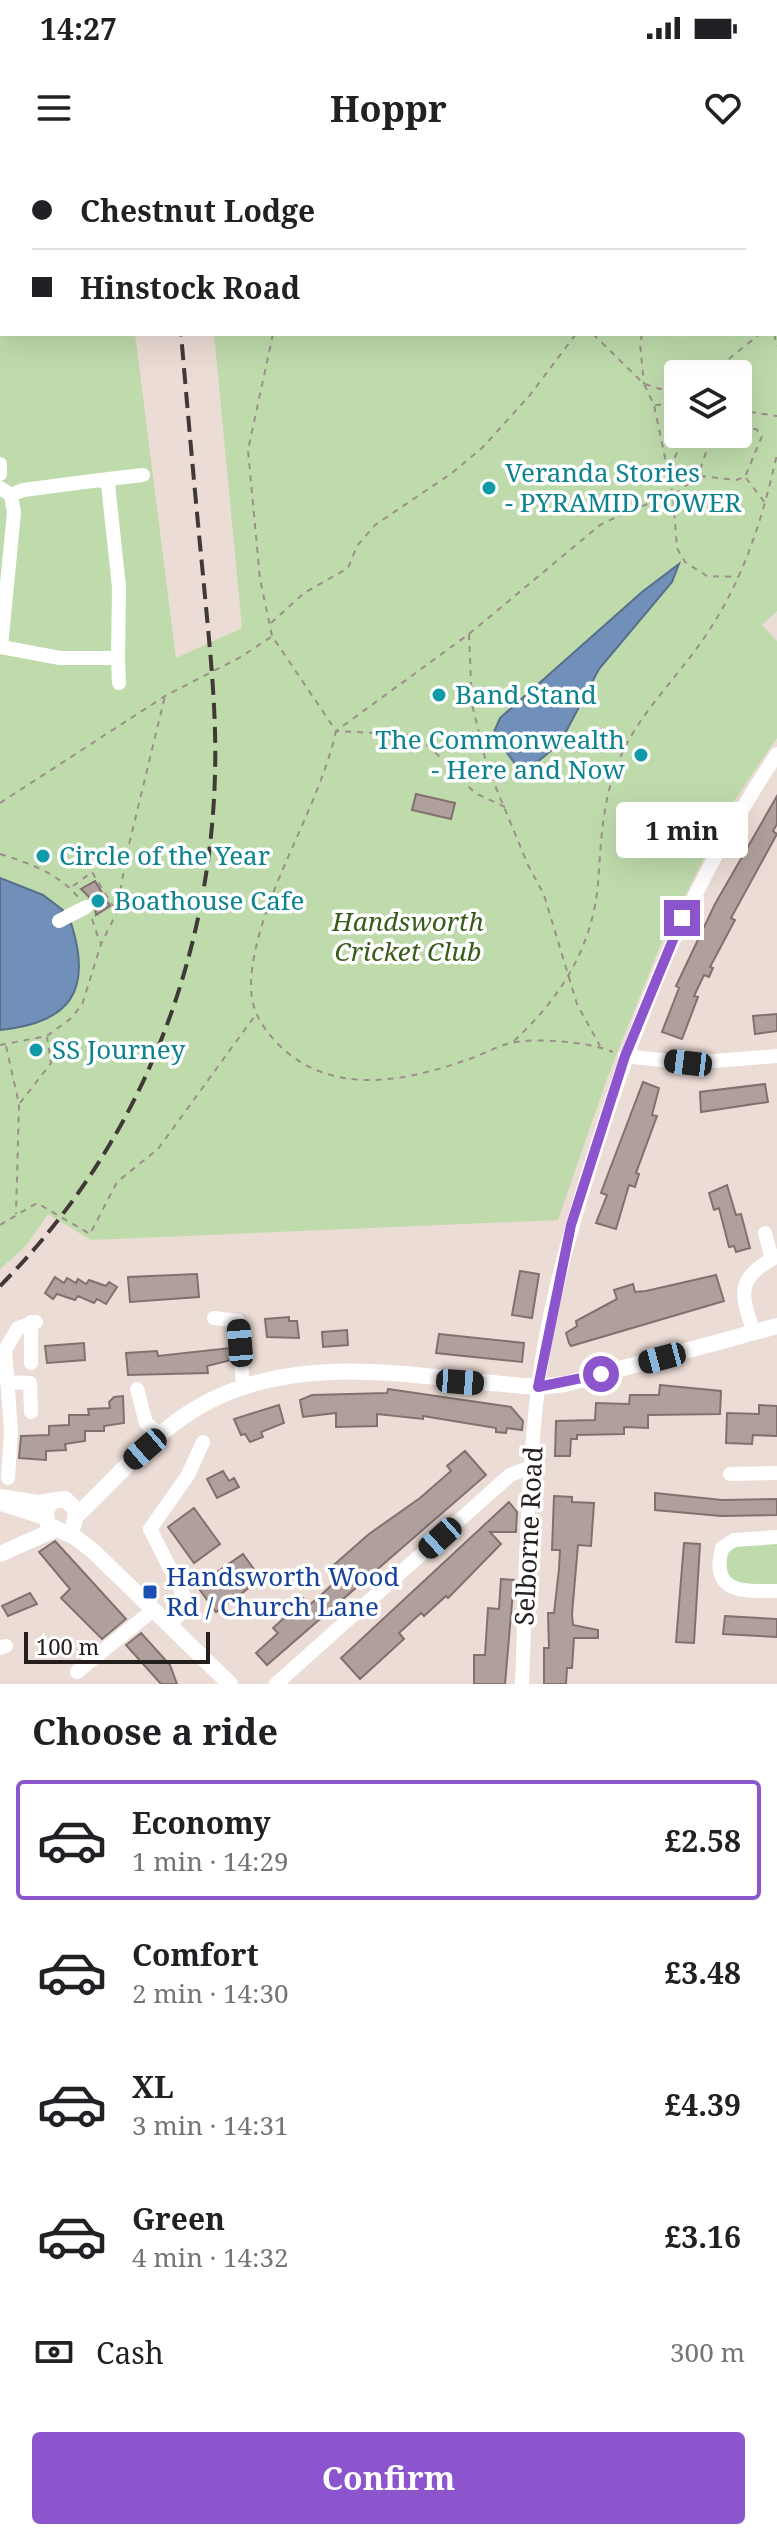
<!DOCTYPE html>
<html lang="en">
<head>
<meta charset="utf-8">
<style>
  :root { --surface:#fff; --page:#f6f6f6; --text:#202124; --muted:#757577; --line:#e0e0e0; --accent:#8c55cd }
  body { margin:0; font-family:"Noto Serif",serif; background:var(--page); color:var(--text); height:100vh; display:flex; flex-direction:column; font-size:30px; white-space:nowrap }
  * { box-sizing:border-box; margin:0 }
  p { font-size:26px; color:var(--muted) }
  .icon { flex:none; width:44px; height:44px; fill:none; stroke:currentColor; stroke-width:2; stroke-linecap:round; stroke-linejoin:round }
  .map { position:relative; height:1524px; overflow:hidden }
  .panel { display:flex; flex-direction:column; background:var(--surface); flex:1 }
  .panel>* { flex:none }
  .hud { position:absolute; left:0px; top:0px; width:778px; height:176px; box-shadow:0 8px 32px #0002; display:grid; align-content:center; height:176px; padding:0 32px; background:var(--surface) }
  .controls { position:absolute; left:664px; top:200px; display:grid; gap:16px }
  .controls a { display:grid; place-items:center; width:88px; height:88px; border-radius:8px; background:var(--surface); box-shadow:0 8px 32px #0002; font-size:40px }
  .scale { position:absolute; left:24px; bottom:20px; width:186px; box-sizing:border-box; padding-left:8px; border:4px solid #241e1c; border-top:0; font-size:22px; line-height:28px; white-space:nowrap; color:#241e1c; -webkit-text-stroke:6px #fff; paint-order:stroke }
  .end { position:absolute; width:36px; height:36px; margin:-18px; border:10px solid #8c55cd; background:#fff; box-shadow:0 0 0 4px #fff }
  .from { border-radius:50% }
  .bubble { position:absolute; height:56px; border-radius:8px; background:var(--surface); box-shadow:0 8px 32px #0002; font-size:26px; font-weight:700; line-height:56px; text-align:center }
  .car { position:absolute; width:24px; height:48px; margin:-24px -12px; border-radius:10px; box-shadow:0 0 6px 2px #0007; background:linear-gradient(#222 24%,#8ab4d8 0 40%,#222 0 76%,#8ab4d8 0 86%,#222 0) }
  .hud b { display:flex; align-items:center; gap:28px; height:76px; font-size:30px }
  .hud b+b { border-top:2px solid var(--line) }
  .hud i { width:20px; height:20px; background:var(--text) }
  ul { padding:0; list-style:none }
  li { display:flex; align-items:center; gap:24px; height:120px; margin:0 16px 12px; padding:0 16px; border:4px solid transparent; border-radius:8px }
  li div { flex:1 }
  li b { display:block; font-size:30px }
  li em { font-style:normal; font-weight:700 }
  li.active { border-color:var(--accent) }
  li>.icon { width:72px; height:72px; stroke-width:1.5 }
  h2 { padding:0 32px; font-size:36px; line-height:96px }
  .pay { display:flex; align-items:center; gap:20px; height:88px; padding:0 32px; font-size:30px }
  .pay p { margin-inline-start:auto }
  .action { display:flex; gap:16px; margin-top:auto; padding:16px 32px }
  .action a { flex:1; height:92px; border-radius:8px; background:var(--accent); color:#fff; font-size:32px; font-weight:700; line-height:92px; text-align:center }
  .status { display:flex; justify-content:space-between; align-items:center; height:56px; padding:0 40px; background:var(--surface); direction:ltr }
  .status svg { height:22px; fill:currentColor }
  header { display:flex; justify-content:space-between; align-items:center; height:104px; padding:0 32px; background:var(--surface); font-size:36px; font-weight:700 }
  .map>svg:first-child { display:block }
  .green { fill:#bfdbac; fill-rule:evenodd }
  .water { fill:#7090b9; stroke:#596e8a; stroke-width:2 }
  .building { fill:#b0a09d; stroke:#80716e; stroke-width:2 }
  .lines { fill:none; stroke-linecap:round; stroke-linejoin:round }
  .path { stroke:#9b8f8a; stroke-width:2; stroke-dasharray:6 6; stroke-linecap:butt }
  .minor { stroke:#fff; stroke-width:14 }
  .major { stroke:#fff; stroke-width:16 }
  .rail { stroke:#413937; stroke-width:4; stroke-dasharray:16 8; stroke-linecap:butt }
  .route { stroke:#8c55cd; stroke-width:10 }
  .culture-dot { fill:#0f9aa8; stroke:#fff; stroke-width:3 }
  .transit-dot { fill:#1a4fb4; stroke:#fff; stroke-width:3 }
  .labels { text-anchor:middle; stroke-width:7; stroke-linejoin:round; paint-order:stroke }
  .culture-label { font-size:26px; fill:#0d838f; stroke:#fff; text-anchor:start }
  .park-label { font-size:26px; font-style:italic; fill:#395c1b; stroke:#fff }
  .street-label { font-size:26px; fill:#241e1c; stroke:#fff }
  .transit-label { font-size:26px; fill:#164399; stroke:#fff; text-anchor:start }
</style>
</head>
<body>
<div class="status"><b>14:27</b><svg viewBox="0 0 49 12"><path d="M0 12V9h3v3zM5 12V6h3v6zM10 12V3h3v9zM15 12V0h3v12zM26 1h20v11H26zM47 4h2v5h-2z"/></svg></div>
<header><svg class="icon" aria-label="menu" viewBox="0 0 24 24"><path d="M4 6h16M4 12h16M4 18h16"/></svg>Hoppr<svg class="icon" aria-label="heart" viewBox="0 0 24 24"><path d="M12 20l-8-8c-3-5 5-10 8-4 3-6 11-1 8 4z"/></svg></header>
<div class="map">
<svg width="777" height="1524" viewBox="0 0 777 1524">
  <rect width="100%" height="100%" fill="#ecdcd6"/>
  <!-- green -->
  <path class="green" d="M0 0H112L2 2V174H135L176 498 242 468 214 174H776V2L197 0H777V451L762 465 777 481V578L728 650 661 784 608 916 558 1060 91 1080 48 1054 26 1086 0 1109ZM678 214H738V274H678Z
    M777 1382V1424C766 1425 754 1427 744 1426 723 1424 721 1397 735 1386Z"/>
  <!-- water -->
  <path class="water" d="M679 404 672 422 599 509 560 583 535 604 516 605 493 574 500 558 642 432Z
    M0 718 43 735 63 750 59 754 63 765 71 763C93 831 70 863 0 870Z"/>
  <!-- building -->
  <path class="building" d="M416 634 455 643 451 659 412 650Z
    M777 636V664L773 671 777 674 731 758 735 760 710 807 713 808 709 817 704 815 694 836 698 837 682 879 662 872 679 828 676 826 715 744Z
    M95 721 110 746 96 755 94 742 81 729Z
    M777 854V871L755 874 753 856Z
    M643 922 659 928 652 955 657 956 636 1013 639 1014 635 1027 629 1025 616 1069 596 1063 607 1035 601 1033 605 1022Z
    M765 924 768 942 701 952 700 932Z
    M727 1025 736 1055 741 1054 750 1088 736 1092 734 1086 729 1087 719 1048 714 1050 709 1033Z
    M520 1111 539 1114 532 1158 512 1155Z
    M197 1114 199 1137 130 1142 128 1117Z
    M716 1115 724 1141 571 1186 569 1183 566 1173 577 1166 576 1161 617 1139 614 1130 633 1124 635 1132 646 1131Z
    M55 1117 64 1123 67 1118 76 1123 78 1119 86 1124 89 1120 106 1126 109 1122 117 1127 106 1144 97 1139 94 1143 78 1136 75 1140 57 1134 53 1139 45 1133Z
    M289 1157V1161H297L299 1178 267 1177 265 1159Z
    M347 1170 348 1185 323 1187 322 1172Z
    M439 1174 524 1183 522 1202 436 1193Z
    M84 1183 85 1200 47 1203 45 1186Z
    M230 1188 231 1200 207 1206 208 1213 128 1215 126 1193 157 1191 158 1196Z
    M660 1225 721 1231 720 1254 648 1255V1268L624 1267V1274L577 1275V1279H571L570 1296H555L556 1261 595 1260 596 1243 629 1244 630 1235H659Z
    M388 1229 511 1247 523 1261 522 1270 507 1268 506 1273 496 1272V1268L423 1256V1259L377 1254V1266L336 1267V1253L303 1257 300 1240 312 1235 387 1233Z
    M123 1236 124 1263 104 1266V1271H85V1281L65 1284 66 1290 46 1291V1300L19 1298 21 1276 49 1275V1266L69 1265V1255H89L88 1249 110 1248 109 1242 114 1237Z
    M279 1245 284 1263 261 1272 263 1277 250 1282 245 1274 241 1275 234 1259Z
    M759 1245 777 1246V1276L753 1275 752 1284 726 1283 727 1253 759 1254Z
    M465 1291 486 1315 267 1505 256 1493 278 1473 273 1468 296 1447 293 1444 301 1436 309 1445 318 1438 337 1420 328 1410 369 1374 420 1338 451 1311 447 1306Z
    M223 1311 229 1321 234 1318 239 1327 217 1338 207 1319Z
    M655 1333 722 1340 777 1339V1355L721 1356 655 1350Z
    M554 1336 572 1337V1342L594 1343 591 1386 578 1385 572 1454 573 1465 598 1470V1478H574L572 1508H567L566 1524H544V1488H549L548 1453H554L559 1409 560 1390H552Z
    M509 1342 517 1352 516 1372H490L501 1384 448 1438 446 1436 424 1456 421 1453 399 1473 404 1479 360 1519 341 1498Z
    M194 1348 220 1384 194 1403 168 1367Z
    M55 1381 126 1459 102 1479 61 1438 70 1429 39 1392Z
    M684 1383 700 1384 694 1483 676 1482Z
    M243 1394 261 1419 216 1452 197 1426Z
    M501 1419 514 1420 505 1524H474V1495H485L488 1448 499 1449Z
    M30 1433 37 1444 8 1456 2 1446Z
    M725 1456 777 1459V1477L723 1474Z
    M141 1473 170 1505 177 1524H161L126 1485Z"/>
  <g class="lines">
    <!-- path -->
    <path class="path" d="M434 0 435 2
      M504 0 505 2
      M310 2V0
      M475 2 486 0
      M764 2 765 0
      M273 174 248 290 260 419 272 476 336 571C318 651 262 730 252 810 248 843 256 861 279 885 333 938 408 921 472 898 485 893 498 886 511 883 536 877 590 882 613 892
      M593 174 644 224 654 245 673 336 677 388 685 402 707 416 738 417
      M642 174 640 184 644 224
      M774 174 777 186
      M710 214 760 174
      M645 224 660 229 678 227
      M655 245 678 244
      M738 250 777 256
      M670 309 685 274
      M700 316 736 320 745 317 762 276 756 269H738
      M746 318 766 344
      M271 463 304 433 348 408 357 386 375 365 452 313 483 287 530 235 576 174
      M469 474 472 544 487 606 528 705 544 735 577 844 600 886
      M0 643 165 536 239 498 271 477
      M505 647 475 633 432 589 412 575 336 571 469 474 600 365 633 349 673 336 698 316 712 274
      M0 694C29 703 58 713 78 737
      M73 726 92 712 116 751
      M92 759 100 783
      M514 881C560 838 592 789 598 724 601 684 602 643 617 605 637 553 681 515 710 469 745 415 763 357 777 294
      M0 885 47 876 70 859 82 845 101 784 117 752 126 697 165 536
      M6 886 19 944 16 1054
      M20 943 51 903 47 877
      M0 1065 37 1043 90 1074 117 1022 158 989 254 857"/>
    <!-- minor -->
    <path class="minor" d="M0 304V314
      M100 320 143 315
      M0 328 11 335 14 352 1 487 60 498H118L119 427 108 324 100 320 23 330 11 335
      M118 498 119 523
      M59 761 86 747
      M625 896 688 903 777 896
      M765 1073 772 1099
      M214 1158 238 1161 243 1228
      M754 1173C740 1132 736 1119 777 1096
      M31 1203V1162
      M7 1222 30 1223 31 1252
      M137 1229 146 1263 161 1275
      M730 1314 777 1313
      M8 1318 11 1271 5 1190 18 1168 36 1162
      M777 1377 734 1380 722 1388C710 1434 743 1431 777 1431
      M169 1465 184 1450 186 1440 150 1369 188 1315 203 1282
      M0 1488 6 1486
      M77 1512 153 1450
      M276 1524 510 1315 531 1307
      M522 1524C526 1426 526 1326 538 1228 547 1150 572 1063 596 988 643 841 691 723 777 594"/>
    <!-- major -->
    <path class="major" d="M0 1337 38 1343 65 1339 76 1350 74 1364
      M54 1340 45 1351 48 1365 75 1377 93 1391 230 1524
      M4 1344 44 1357
      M77 1355C116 1319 149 1277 195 1249 299 1186 424 1220 538 1227L565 1224 777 1166
      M0 1394 54 1370"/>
    <!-- rail -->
    <path class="rail" d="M165 0V2
      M0 1126C136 989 210 807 215 614 217 548 209 481 203 415 195 335 188 254 181 174"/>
  </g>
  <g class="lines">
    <!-- route -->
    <path class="route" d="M601 1214 538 1227 571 1065 625 896 682 758"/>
  </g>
  <!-- markers -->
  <g class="culture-dot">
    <circle cx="489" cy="328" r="8"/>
    <circle cx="439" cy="535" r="8"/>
    <circle cx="641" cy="595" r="8"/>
    <circle cx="43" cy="696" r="8"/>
    <circle cx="98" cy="741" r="8"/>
    <circle cx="36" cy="890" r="8"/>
  </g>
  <rect class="transit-dot" x="142" y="1424" width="16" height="16" rx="4"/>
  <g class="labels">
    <!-- culture labels -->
    <g class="culture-label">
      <text x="505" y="322">Veranda Stories<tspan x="505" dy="30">- PYRAMID TOWER</tspan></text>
      <text x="455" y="544">Band Stand</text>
      <text x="625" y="589" text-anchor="end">The Commonwealth<tspan x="625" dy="30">- Here and Now</tspan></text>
      <text x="59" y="705">Circle of the Year</text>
      <text x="114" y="750">Boathouse Cafe</text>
      <text x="52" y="899">SS Journey</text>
    </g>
    <!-- park labels -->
    <g class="park-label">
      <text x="408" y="771">Handsworth<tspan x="408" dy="30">Cricket Club</tspan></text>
    </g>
    <!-- street labels -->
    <g class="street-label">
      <text transform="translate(529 1376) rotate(-87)" y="9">Selborne Road</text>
    </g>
    <!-- transit labels -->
    <g class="transit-label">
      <text x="166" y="1426">Handsworth Wood<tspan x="166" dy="30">Rd / Church Lane</tspan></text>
    </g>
  </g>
</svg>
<div class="controls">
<a><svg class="icon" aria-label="layers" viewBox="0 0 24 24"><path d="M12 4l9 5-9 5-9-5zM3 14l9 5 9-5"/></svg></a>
</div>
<div class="scale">100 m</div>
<i class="end from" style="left:601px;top:1214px"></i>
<i class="end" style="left:682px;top:758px"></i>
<div class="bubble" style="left:616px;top:642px;width:132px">1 min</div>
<i class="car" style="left:688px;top:903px;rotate:277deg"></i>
<i class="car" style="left:240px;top:1183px;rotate:355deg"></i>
<i class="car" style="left:662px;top:1198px;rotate:255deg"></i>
<i class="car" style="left:460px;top:1222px;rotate:94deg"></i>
<i class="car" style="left:145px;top:1289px;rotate:229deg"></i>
<i class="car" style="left:440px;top:1378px;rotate:228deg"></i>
<div class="hud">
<b><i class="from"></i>Chestnut Lodge</b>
<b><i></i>Hinstock Road</b>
</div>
</div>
<section class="panel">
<h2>Choose a ride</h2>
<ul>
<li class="active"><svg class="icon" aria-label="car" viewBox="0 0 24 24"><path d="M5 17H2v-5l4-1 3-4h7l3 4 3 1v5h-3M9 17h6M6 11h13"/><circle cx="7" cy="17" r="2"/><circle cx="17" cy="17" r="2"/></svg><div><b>Economy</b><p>1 min · 14:29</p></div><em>£2.58</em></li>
<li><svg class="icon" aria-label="car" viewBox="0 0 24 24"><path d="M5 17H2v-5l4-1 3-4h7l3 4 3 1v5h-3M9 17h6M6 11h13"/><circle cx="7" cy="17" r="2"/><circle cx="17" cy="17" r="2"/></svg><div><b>Comfort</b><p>2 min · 14:30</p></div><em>£3.48</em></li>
<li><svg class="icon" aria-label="car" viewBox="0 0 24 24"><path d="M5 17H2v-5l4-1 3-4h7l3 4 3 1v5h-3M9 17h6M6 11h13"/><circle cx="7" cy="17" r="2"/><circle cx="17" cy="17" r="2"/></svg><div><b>XL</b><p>3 min · 14:31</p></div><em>£4.39</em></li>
<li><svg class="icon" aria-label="car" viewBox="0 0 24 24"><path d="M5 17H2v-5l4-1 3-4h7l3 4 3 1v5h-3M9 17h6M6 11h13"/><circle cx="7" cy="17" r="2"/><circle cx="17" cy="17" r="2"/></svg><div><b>Green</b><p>4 min · 14:32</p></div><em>£3.16</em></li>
</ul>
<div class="pay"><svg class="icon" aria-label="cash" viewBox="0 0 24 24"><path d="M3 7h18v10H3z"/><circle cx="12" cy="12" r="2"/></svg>Cash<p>300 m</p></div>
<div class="action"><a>Confirm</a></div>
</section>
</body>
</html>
